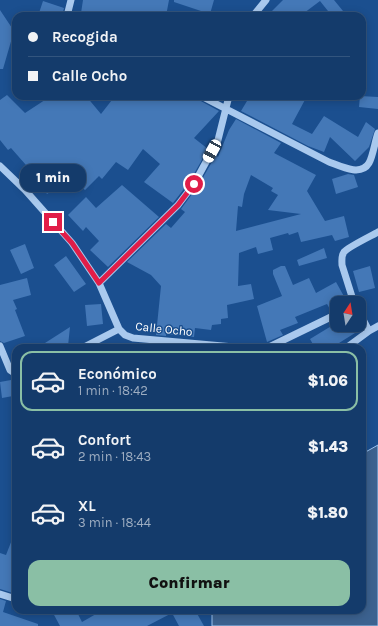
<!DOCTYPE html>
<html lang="es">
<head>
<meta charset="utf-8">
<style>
  :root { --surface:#143b6b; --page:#1d4271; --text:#f1f3f6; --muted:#9dadc1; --line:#33557e; --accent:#8abfa5 }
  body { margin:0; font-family:Karla,sans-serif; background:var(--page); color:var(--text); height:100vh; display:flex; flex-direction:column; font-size:15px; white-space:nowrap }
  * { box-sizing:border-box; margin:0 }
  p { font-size:13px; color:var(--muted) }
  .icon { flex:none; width:22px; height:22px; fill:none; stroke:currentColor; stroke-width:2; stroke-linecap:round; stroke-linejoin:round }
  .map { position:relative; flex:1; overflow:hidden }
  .drawer { position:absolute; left:12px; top:344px; width:354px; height:270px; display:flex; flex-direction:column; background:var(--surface); border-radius:12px; box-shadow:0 2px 10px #0003,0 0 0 1px var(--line) }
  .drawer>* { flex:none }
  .guide { position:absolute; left:12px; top:12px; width:354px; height:88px; border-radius:12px; box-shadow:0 2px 10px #0003,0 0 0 1px var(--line); display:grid; align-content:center; height:88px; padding:0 16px; background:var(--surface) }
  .needle { width:26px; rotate:12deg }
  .fabs { position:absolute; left:330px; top:296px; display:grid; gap:8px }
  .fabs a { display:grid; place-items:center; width:36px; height:36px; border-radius:8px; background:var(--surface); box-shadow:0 2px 10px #0003,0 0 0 1px var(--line); font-size:20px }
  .end { position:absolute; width:18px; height:18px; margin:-9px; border:5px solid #e11d48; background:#fff; box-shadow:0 0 0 2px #fff }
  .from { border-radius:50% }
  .bubble { position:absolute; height:28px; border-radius:12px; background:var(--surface); box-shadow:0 2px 10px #0003,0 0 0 1px var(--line); font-size:13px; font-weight:800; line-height:28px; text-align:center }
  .car { position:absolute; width:12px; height:24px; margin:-12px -6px; border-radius:5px; box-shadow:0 0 3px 1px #0007; background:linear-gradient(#fff 24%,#345 0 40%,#fff 0 76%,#345 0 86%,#fff 0) }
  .guide b { display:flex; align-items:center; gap:14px; height:38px; font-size:15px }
  .guide b+b { border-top:1px solid var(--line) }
  .guide i { width:10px; height:10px; background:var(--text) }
  ul { padding:7px 0 0; list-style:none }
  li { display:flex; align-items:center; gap:12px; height:60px; margin:0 8px 6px; padding:0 8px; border:2px solid transparent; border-radius:12px }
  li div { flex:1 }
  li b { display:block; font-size:15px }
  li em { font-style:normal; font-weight:800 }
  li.on { border-color:var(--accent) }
  li>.icon { width:36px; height:36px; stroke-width:1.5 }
  .button { display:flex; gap:8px; margin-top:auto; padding:8px 16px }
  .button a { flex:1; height:46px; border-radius:12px; background:var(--accent); color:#111; font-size:16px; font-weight:800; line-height:46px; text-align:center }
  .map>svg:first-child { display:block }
  .water { fill:#3c6290; stroke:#9cc4f0 }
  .building { fill:#4478b7; fill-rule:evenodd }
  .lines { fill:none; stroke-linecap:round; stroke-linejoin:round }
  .minor { stroke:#a9c9ee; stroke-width:7 }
  .route { stroke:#e11d48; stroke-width:5 }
  .labels { text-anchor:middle; stroke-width:3; stroke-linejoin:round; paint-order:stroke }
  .street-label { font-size:12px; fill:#fff; stroke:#1b4f8f }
</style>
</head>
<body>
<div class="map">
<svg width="378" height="626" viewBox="0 0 378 626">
  <rect width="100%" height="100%" fill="#1b4f8f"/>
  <!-- water -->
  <path class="water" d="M378 445V626H212V610H362V454Z"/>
  <!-- building -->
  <path class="building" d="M83 0H169L166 16H72L73 11 81 13Z
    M174 0H214L210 14 174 2Z
    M283 0H334L343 11 337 16H332L320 1 300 16H267Z
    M43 1 64 8 62 16H38Z
    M0 10 14 31 3 69H0Z
    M7 95 25 113 51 96H86L101 114 115 96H196L199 100 219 111 194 138 208 149 190 181 173 203 144 182 160 164 143 149 128 170 116 162 102 179 99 176 85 190 72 178 47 194 33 173 11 148 8 150 0 140V100Z
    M250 96H307L292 124 312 134 324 116 358 137 366 122 375 129 369 147 355 161 330 137 324 152 308 146 241 111Z
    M360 96 378 97V109L359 107Z
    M236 119 281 143 274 153 316 175 307 191 325 221 344 216 349 237 335 241 332 235 301 242 298 232 289 235 288 233 270 238 273 250 258 254 256 247 239 253 238 286 251 284 254 299 227 305 228 318 221 319V324L212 325 211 330 195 328 194 337 166 334V336L156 335 161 286 151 275 127 262 166 224 171 228 185 212 181 209 198 186 216 155 218 157 229 130ZM251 175 273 188 271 191 278 195 268 210 301 214 236 231 238 206 242 207 244 194Z
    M348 174 354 175 358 187 336 194 332 179Z
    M122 185 159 217 108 267 90 250 99 241 86 227 83 231 68 215 86 197 96 208Z
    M25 244 34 268 21 274 10 250Z
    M324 248 327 258 299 266 297 260Z
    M66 256 86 284 74 292 54 265Z
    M281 266H285L293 285 309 278 316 293 336 282 346 300 341 303H337V309L331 311 327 304 295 317 298 323 280 330 283 335 267 342 257 306 282 296 273 274V270Z
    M370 266 375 288 359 292 353 271Z
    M27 278 31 295 13 300 17 309 15 310 25 336 4 343 0 341V285Z
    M101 304 103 324 87 326 85 305Z
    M333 325H350L355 333 331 348H315L310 339Z
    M70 327 68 346 45 343Z
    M11 380 13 396 2 398 0 382Z
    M15 532 16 533V594L0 589V553L6 555Z
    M0 599 6 601 3 612 38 624V626H0Z
    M59 610H76L82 622 103 610H195L204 626H179L172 613 147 626H60L53 613Z"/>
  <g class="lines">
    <!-- minor -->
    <path class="minor" d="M67 16 71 0
      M253 16 266 0
      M201 96 329 162C340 166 361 177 369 163 373 156 375 141 378 133
      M0 166 25 190 72 243 99 283 119 329 125 335 133 338 245 348
      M99 283 178 205 194 184 218 140 229 96
      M354 303 342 265C342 261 341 256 344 252 348 247 371 236 378 232
      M359 312 369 331
      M0 346 10 370 16 374
      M82 348 119 329
      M267 348 337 314
      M346 348 369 331 378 326
      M0 594 16 599"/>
  </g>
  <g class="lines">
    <!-- route -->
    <path class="route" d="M53 222 72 243 99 283 178 205 194 184"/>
  </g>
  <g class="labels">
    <!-- street labels -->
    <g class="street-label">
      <text transform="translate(164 329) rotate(6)" y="4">Calle Ocho</text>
    </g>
  </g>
</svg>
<div class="fabs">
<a><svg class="needle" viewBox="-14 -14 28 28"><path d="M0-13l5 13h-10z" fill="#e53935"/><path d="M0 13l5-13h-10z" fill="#9dadc1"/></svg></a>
</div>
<i class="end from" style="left:194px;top:184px"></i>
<i class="end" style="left:53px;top:222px"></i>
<div class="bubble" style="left:20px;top:164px;width:66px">1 min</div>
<i class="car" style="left:212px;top:151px;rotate:209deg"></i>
<div class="guide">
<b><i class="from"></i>Recogida</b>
<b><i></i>Calle Ocho</b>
</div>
<section class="drawer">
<ul>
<li class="on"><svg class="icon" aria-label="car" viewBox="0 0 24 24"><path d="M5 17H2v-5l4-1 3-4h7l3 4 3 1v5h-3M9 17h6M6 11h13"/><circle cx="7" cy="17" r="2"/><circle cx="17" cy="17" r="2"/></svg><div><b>Económico</b><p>1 min · 18:42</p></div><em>$1.06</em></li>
<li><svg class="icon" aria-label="car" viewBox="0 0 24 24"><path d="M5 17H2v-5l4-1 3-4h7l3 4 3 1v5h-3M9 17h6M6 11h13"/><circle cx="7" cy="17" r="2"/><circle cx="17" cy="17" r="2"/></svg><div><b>Confort</b><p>2 min · 18:43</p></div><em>$1.43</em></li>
<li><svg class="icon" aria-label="car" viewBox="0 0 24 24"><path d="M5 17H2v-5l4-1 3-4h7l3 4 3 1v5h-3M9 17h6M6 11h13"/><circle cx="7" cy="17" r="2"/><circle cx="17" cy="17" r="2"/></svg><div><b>XL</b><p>3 min · 18:44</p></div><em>$1.80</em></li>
</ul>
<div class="button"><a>Confirmar</a></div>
</section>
</div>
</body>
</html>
